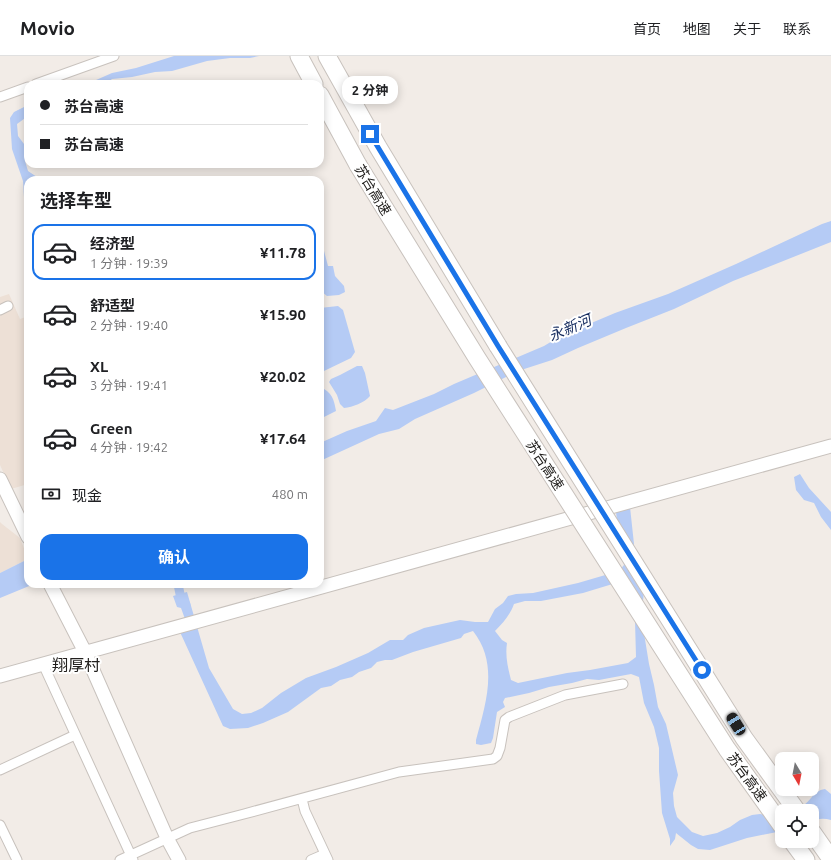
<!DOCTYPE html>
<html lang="zh">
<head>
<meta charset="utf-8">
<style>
  :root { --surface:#fff; --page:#f6f6f6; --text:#202124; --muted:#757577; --line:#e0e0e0; --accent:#1a73e8 }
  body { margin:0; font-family:Ubuntu,"Noto Sans SC",sans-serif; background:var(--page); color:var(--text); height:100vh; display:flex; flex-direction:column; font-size:15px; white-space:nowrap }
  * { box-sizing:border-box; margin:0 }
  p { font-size:13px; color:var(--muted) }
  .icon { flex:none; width:22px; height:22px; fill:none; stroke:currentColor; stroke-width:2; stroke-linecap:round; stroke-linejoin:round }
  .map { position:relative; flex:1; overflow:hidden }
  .sheet { position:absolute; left:24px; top:120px; width:300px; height:412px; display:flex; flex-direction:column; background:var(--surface); border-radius:12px; box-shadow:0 2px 10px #0003 }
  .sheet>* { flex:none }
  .hud { position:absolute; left:24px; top:24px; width:300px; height:88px; border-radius:12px; box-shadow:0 2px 10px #0003; display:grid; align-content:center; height:88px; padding:0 16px; background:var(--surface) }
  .needle { width:26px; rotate:170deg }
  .buttons { position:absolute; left:775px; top:696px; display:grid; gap:8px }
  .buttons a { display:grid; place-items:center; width:44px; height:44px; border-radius:8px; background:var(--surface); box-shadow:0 2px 10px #0003; font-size:20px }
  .end { position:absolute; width:18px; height:18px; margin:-9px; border:5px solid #1a73e8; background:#fff; box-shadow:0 0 0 2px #fff }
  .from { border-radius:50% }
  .bubble { position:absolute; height:28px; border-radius:12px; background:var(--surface); box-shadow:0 2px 10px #0003; font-size:13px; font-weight:700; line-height:28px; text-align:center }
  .car { position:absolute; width:12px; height:24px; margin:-12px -6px; border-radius:5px; box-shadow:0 0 3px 1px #0007; background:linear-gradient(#222 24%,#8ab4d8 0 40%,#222 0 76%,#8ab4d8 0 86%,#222 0) }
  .hud b { display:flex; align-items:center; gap:14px; height:38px; font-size:15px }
  .hud b+b { border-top:1px solid var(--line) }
  .hud i { width:10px; height:10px; background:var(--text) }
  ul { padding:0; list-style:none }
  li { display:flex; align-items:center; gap:12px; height:56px; margin:0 8px 6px; padding:0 8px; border:2px solid transparent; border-radius:12px }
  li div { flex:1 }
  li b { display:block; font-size:15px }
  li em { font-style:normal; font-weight:700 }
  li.selected { border-color:var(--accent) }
  li>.icon { width:36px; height:36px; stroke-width:1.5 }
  h2 { padding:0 16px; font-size:18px; line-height:48px }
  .pay { display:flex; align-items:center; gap:10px; height:44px; padding:0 16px; font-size:15px }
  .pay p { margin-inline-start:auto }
  .button { display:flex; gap:8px; margin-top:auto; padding:8px 16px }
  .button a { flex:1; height:46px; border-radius:12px; background:var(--accent); color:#fff; font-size:16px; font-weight:700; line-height:46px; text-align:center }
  header { display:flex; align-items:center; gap:24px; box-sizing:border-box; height:56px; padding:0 20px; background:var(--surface); border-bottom:1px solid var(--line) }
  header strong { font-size:19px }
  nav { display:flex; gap:22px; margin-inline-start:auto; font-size:14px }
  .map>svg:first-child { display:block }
  .built { fill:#ede0d6 }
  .water { fill:#b5cbf5; fill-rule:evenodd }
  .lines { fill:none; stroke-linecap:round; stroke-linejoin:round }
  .canal { stroke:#b5cbf5; stroke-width:9 }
  .street-casing { stroke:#c8c2bd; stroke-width:11 }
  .secondary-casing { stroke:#c8c2bd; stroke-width:15 }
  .highway-casing { stroke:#c8c2bd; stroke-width:19 }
  .street { stroke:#fff; stroke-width:9 }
  .secondary { stroke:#fff; stroke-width:13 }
  .highway { stroke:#fff; stroke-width:17 }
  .highway-bridge-casing { stroke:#c8c2bd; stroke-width:19; stroke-linecap:butt }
  .highway-bridge { stroke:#fff; stroke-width:17 }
  .route { stroke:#1a73e8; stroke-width:5 }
  .labels { text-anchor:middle; stroke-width:4; stroke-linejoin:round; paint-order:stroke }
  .street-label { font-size:14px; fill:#22201e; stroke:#fff }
  .water-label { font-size:15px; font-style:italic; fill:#162c5f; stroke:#fff }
  .quarter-label { font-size:16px; fill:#22201e; stroke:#fff }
</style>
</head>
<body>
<header>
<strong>Movio</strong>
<nav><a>首页</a><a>地图</a><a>关于</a><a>联系</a></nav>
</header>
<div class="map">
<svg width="831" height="804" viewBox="0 0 831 804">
  <rect width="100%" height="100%" fill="#f2ece7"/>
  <!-- built -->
  <path class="built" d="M9 238 20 263 28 260V428L11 433 0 409V241Z
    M0 466 2 468 20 482 28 503 0 517Z"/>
  <!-- water -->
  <path class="water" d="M174 0H259L250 2H230L207 5 172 15 155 16 132 21 112 23 106 28H87L112 17 136 12Z
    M28 49V60L17 68 18 80 24 88 26 96 25 105 28 115 37 121 39 124H28V151L24 141 23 125 12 93 10 62 14 56Z
    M831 165V186L733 225 674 253 626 272 578 292 552 304 518 315 474 337 415 363 399 373 379 378 320 405V387L347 375 376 365 385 352 393 354 434 338 454 328 544 290 559 281 574 277 589 268 615 257 668 238 736 208 822 168Z
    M320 189 323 191 328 210H333L335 220 344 230 345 236 339 239 327 240 322 236 320 221Z
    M338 250 343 254 355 296 351 302 324 315H320V252Z
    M357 310H362L365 317 370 340C364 347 353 351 344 352L340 348 337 339 329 326 331 323 340 319Z
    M320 331C332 336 334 343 336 355L320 363Z
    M800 418 809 432 831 456V474L821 461 814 447 804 444 796 434 794 421Z
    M630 451 634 488 633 506 644 536 642 554 643 571 649 608 654 629 658 651 666 668 678 719 673 737 674 750 677 761 692 776 703 780 717 777 730 771 740 764 752 759 760 758 771 760 782 775 747 782 710 794 698 793 691 789 676 777 675 783 670 790V783L662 757 659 715V692L654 671 644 647 639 621 631 618 599 624 587 623 572 627 549 631 529 637 505 642 503 646 505 651 497 656 493 682 491 687 481 689 476 688V684C486 647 499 608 473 575L464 578 461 582 413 596 392 604H385L377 606 371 612 359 616 352 621 340 624 331 630 321 632 288 656 263 667 248 672 230 673 223 670 180 576 185 563 181 552 177 551 173 540 187 536 209 612 233 653 242 658 251 657 262 652 281 637 306 622 336 611 368 597 390 584H403L408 579 424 572 460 564 475 566H488L495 553 503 547 508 540 516 538 533 537 578 527 619 515 624 509 620 489 616 456ZM629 523 633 534 636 549 635 565 636 601 628 607 590 614 567 617 518 627 511 624C508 612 505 600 507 587L502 584 495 575C503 567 510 559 514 548L525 545H541L583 537Z
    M28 503V528H34L0 542V517Z
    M825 733 831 738V764C824 762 818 762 812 766V755H790C794 753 799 752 802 750 812 745 812 735 825 733Z"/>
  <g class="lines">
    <!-- canal -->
    <path class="canal" d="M178 528 180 538 186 549"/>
    <!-- street casing -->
    <g class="street-casing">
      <path id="street" d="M36 28 114 0
        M0 41 28 31
        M0 254 8 250
        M43 608 133 804
        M0 714 75 679
        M302 743 305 755 328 804
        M0 769 17 804
        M120 804 190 772 244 758 399 716 493 703 497 700 500 692 505 664 509 661 565 639 623 628
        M311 804 325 798"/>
    </g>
    <!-- secondary casing -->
    <g class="secondary-casing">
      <path id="secondary" d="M0 423 28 481
        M50 528 85 596 167 782 179 804
        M0 620 831 390"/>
    </g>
    <!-- highway casing -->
    <g class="highway-casing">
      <path id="highway" d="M299 0 314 28
        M327 0 378 91 498 290
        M320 39 358 109
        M812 776 831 803
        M792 785 806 804"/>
    </g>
    <!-- street -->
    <use href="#street" class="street"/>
    <!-- secondary -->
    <use href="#secondary" class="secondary"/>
    <!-- highway -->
    <use href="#highway" class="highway"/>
    <!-- highway-bridge casing -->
    <g class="highway-bridge-casing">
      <path id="highway-bridge" d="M358 109 477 302 727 693 782 770
        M498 290 744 682 797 755"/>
    </g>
    <!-- highway-bridge -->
    <use href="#highway-bridge" class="highway-bridge"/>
  </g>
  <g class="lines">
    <!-- route -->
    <path class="route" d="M370 78 498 290 702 614"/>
  </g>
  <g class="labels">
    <!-- street labels -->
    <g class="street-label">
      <text transform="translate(373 134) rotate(59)" y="5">苏台高速</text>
      <text transform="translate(545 409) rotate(57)" y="5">苏台高速</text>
      <text transform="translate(747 721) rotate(54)" y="5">苏台高速</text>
    </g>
    <!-- water labels -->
    <g class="water-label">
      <text transform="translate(570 272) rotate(-23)" y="5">永新河</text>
    </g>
    <!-- quarter labels -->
    <g class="quarter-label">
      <text x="76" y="615">翔厚村</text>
    </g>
  </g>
</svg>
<div class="buttons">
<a><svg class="needle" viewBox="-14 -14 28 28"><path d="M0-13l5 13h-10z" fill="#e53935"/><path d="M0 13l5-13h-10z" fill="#757577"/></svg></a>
<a><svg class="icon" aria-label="locate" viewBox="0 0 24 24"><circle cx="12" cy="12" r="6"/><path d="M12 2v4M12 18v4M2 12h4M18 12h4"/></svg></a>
</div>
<i class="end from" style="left:702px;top:614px"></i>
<i class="end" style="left:370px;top:78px"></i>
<div class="bubble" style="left:342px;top:20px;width:56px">2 分钟</div>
<i class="car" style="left:736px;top:668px;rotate:328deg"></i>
<div class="hud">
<b><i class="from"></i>苏台高速</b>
<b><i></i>苏台高速</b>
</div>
<section class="sheet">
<h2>选择车型</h2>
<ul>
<li class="selected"><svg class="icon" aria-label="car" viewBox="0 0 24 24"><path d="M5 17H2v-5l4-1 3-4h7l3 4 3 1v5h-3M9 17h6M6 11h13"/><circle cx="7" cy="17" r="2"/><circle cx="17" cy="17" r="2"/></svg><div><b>经济型</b><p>1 分钟 · 19:39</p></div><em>¥11.78</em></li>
<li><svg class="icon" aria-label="car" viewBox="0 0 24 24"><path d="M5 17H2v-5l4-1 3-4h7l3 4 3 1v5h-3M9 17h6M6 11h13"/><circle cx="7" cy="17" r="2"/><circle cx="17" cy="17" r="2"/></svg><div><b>舒适型</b><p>2 分钟 · 19:40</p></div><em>¥15.90</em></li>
<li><svg class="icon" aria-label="car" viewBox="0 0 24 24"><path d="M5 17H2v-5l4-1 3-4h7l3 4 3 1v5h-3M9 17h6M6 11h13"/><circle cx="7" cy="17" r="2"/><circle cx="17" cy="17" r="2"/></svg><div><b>XL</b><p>3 分钟 · 19:41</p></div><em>¥20.02</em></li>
<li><svg class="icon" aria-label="car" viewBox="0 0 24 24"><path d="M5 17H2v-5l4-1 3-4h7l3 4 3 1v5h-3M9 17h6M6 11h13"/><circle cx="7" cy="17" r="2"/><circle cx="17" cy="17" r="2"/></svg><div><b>Green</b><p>4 分钟 · 19:42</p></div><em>¥17.64</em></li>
</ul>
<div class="pay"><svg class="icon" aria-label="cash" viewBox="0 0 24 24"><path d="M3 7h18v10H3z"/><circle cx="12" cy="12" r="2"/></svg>现金<p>480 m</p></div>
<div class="button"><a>确认</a></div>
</section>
</div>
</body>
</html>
